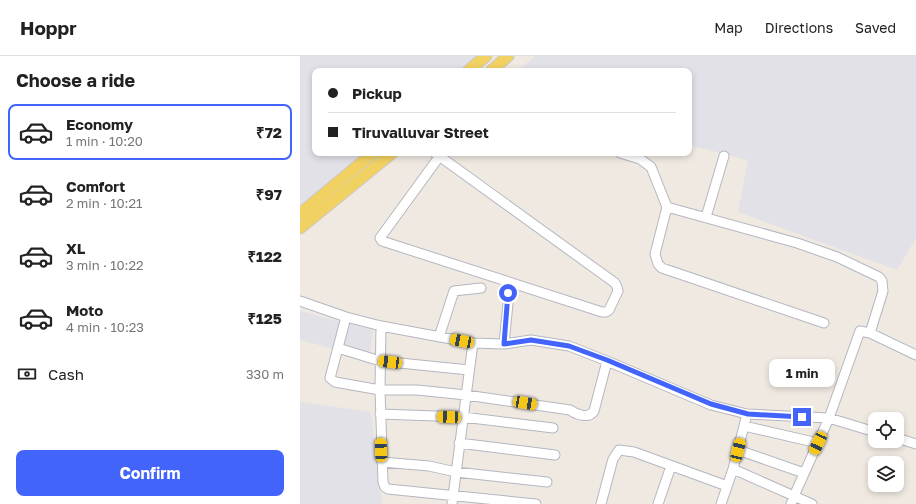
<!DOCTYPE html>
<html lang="en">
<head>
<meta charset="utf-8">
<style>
  :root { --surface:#fff; --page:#f6f6f6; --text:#222; --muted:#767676; --line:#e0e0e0; --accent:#4264fb }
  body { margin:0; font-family:"Golos Text",sans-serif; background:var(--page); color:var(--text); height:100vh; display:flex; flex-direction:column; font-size:15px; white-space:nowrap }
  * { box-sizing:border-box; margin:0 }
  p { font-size:13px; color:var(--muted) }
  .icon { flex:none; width:22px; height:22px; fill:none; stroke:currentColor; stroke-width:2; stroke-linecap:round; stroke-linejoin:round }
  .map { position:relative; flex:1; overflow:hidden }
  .drawer { display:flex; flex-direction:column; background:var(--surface); width:300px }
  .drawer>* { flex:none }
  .guide { position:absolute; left:12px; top:12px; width:380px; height:88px; border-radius:8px; box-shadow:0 2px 6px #0003; display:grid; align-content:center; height:88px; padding:0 16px; background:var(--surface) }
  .fabs { position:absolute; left:568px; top:356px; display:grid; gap:8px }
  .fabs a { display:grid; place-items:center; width:36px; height:36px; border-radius:8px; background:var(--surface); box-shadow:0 2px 6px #0003; font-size:20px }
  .end { position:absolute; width:18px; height:18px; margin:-9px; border:5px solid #4264fb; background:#fff; box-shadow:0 0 0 2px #fff }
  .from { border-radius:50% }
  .bubble { position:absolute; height:28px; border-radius:8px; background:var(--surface); box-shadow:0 2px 6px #0003; font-size:13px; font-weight:700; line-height:28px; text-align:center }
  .car { position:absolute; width:12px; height:24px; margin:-12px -6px; border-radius:5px; box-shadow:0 0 3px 1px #0007; background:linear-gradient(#f5c518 24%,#345 0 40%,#f5c518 0 76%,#345 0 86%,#f5c518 0) }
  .guide b { display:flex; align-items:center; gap:14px; height:38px; font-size:15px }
  .guide b+b { border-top:1px solid var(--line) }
  .guide i { width:10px; height:10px; background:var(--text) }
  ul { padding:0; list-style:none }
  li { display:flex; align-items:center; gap:12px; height:56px; margin:0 8px 6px; padding:0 8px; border:2px solid transparent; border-radius:8px }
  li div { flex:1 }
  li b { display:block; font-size:15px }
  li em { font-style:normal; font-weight:700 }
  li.active { border-color:var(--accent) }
  li>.icon { width:36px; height:36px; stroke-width:1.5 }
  h2 { padding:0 16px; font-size:18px; line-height:48px }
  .pay { display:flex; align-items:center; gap:10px; height:44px; padding:0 16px; font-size:15px }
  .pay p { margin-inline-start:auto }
  .cta { display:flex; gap:8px; margin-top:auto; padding:8px 16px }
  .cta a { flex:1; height:46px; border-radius:8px; background:var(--accent); color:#fff; font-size:16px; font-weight:700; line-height:46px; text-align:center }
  header { display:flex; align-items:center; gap:24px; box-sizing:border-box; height:56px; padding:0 20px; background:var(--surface); border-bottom:1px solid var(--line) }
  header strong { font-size:19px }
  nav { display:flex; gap:22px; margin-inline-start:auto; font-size:14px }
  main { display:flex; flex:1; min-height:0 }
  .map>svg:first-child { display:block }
  .industrial { fill:#e3e1e8 }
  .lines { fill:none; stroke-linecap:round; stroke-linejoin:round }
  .minor-casing { stroke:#b4b7c1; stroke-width:11 }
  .major-casing { stroke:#c9c9c9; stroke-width:13 }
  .minor { stroke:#fff; stroke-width:9 }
  .major { stroke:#f2d163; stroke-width:11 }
  .route { stroke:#4264fb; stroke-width:5 }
</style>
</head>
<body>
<header>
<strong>Hoppr</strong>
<nav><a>Map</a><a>Directions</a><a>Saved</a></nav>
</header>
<main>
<section class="drawer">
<h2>Choose a ride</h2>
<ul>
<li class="active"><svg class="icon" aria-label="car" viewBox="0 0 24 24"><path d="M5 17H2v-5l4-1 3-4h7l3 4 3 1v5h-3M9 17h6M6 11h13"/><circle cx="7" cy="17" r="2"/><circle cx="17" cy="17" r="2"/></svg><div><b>Economy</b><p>1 min · 10:20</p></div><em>₹72</em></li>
<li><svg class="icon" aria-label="car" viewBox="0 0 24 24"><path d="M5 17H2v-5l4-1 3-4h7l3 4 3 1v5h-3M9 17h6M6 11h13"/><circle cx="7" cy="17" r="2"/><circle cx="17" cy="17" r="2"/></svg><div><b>Comfort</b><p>2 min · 10:21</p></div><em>₹97</em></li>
<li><svg class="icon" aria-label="car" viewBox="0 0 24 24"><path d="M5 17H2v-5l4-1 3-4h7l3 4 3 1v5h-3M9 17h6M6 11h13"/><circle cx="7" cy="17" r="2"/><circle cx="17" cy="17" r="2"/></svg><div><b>XL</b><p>3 min · 10:22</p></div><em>₹122</em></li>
<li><svg class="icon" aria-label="car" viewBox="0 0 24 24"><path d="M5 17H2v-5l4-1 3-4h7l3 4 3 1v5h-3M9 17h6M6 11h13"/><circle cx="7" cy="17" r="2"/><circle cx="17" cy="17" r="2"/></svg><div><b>Moto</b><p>4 min · 10:23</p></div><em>₹125</em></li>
</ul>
<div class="pay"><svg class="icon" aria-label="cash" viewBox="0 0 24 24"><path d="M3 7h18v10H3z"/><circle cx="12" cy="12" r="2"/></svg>Cash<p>330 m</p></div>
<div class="cta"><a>Confirm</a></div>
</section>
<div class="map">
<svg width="616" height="448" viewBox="0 0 616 448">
  <rect width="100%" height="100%" fill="#efe9e1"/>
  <!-- industrial -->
  <path class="industrial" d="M0 0H181L164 15H15V97H70L0 158Z
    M235 0H616V182L597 214 438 156 448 104 389 89V15H217Z
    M0 255 73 274 69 302 0 284Z
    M0 346 71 356 82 448H0Z"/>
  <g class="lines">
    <!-- minor casing -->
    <g class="minor-casing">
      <path id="minor" d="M135 97 315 227 317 231 318 235 309 254 306 256H302L82 185 80 182 139 101
        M320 97 340 103 351 111 367 151 497 187 537 201 579 221 582 225 583 235 570 277
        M367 151 355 198 358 208 362 212 524 267
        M406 161 424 100
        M0 245 46 261 81 270
        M46 261 30 322 35 326 80 334H117L166 339 270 354C277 359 289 363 294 355L307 305
        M139 281 154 235 181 232
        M204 288 209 237
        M38 292 80 305 169 314
        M80 358 163 361 253 372
        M444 370 518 387
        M597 382 616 388
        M159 387 255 399
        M438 394 504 417
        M82 406 129 410 156 416 247 426
        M433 413 494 440 529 362 560 275 570 277 616 299
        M152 448 173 287
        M236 448 88 433 85 431 83 426 80 334 81 270 173 287 204 288 231 284 269 290 307 305 411 349 447 358 529 362 575 376
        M301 448 313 403 319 394 334 396 427 430
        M358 448 371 410
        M421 448 433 413 447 358
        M491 448 494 440 512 448"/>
    </g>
    <!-- major casing -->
    <g class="major-casing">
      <path id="major" d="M168 15 186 0
        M191 15 208 0
        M0 158 73 97
        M0 172 92 97"/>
    </g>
    <!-- minor -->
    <use href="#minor" class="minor"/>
    <!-- major -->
    <use href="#major" class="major"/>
  </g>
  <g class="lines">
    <!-- route -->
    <path class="route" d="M208 237 204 288 231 284 269 290 307 304 411 348 448 358 502 361"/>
  </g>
</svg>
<div class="fabs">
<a><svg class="icon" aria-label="locate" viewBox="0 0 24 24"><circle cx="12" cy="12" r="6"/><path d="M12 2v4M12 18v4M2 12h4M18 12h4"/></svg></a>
<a><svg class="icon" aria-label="layers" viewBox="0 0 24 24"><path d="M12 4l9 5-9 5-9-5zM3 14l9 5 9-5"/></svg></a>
</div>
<i class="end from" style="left:208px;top:237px"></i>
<i class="end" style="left:502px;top:361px"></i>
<div class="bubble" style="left:469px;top:303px;width:66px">1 min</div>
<i class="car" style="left:162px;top:285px;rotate:281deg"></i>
<i class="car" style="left:90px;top:306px;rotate:277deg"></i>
<i class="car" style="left:225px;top:347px;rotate:99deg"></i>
<i class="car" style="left:149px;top:361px;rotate:272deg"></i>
<i class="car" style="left:518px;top:387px;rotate:205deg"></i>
<i class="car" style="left:81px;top:394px;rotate:358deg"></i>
<i class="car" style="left:438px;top:394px;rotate:14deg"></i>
<div class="guide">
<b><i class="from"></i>Pickup</b>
<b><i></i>Tiruvalluvar Street</b>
</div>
</div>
</main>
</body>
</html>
